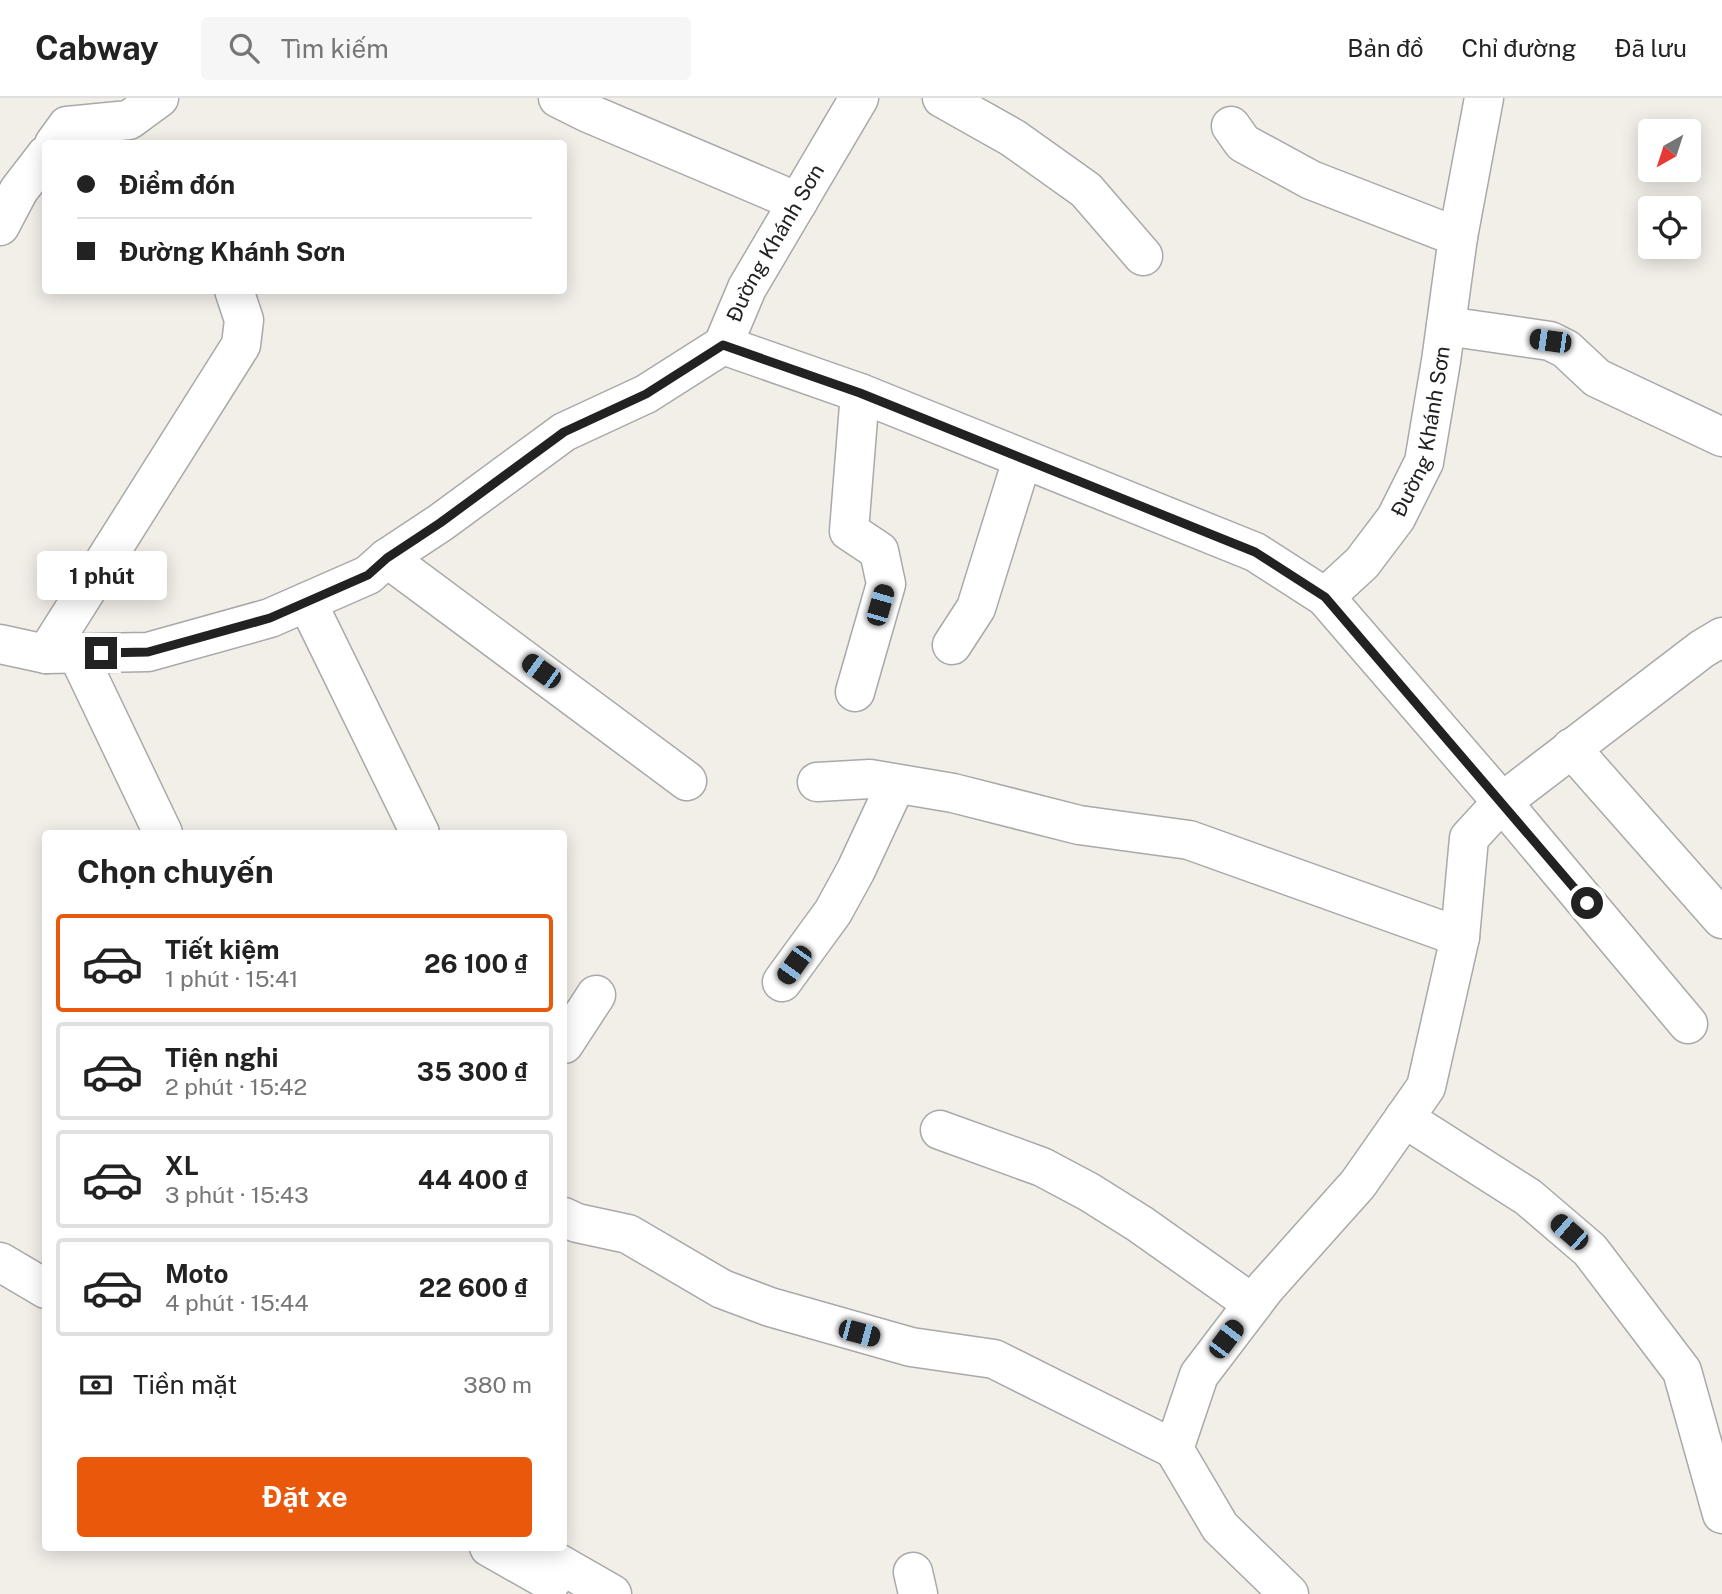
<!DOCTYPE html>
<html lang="vi">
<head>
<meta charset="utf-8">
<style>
  :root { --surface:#fff; --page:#f6f6f6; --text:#222; --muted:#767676; --line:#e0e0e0; --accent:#ea580c }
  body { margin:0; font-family:"Public Sans",sans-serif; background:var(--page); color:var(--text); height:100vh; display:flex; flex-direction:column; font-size:26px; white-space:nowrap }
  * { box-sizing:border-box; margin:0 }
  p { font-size:23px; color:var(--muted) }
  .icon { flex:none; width:38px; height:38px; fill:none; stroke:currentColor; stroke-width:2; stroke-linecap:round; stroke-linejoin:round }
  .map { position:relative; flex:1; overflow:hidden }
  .sheet { position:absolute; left:42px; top:732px; width:525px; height:721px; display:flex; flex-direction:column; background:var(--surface); border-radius:7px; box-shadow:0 4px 18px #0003 }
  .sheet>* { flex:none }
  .hud { position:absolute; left:42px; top:42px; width:525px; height:154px; border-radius:7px; box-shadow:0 4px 18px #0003; display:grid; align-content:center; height:154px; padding:0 35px; background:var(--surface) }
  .needle { width:46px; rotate:219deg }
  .buttons { position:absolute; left:1638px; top:21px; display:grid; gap:14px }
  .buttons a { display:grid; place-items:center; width:63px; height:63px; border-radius:7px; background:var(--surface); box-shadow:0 4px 18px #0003; font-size:35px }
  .end { position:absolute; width:32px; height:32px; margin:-16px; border:9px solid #222; background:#fff; box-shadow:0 0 0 4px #fff }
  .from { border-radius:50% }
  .bubble { position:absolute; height:49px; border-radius:7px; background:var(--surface); box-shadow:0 4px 18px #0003; font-size:23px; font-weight:700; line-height:49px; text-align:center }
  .car { position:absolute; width:21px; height:42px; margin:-21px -10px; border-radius:9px; box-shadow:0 0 5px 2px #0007; background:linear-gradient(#222 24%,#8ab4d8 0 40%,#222 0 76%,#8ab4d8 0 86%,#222 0) }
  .hud b { display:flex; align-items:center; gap:24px; height:66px; font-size:26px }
  .hud b+b { border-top:2px solid var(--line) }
  .hud i { width:18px; height:18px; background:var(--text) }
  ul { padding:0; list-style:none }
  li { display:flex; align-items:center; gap:21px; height:98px; margin:0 14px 10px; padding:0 21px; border:4px solid var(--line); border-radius:7px }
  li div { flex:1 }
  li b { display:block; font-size:26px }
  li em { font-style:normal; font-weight:700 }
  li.current { border-color:var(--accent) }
  li>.icon { width:63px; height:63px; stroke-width:1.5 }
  h2 { padding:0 35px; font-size:32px; line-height:84px }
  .pay { display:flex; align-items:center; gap:18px; height:77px; padding:0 35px; font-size:26px }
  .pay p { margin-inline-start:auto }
  .action { display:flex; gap:14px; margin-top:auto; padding:14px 35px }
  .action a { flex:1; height:80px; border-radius:7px; background:var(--accent); color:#fff; font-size:28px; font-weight:700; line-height:80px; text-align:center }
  header { display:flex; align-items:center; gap:42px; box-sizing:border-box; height:98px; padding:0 35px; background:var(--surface); border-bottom:2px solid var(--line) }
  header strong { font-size:33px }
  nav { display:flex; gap:38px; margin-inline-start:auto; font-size:24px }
  .search { width:490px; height:63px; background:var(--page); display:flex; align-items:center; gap:18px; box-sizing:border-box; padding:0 24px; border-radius:7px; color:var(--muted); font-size:26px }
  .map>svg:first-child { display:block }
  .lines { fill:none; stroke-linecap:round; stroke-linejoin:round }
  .minor-casing { stroke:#a9a9a9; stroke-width:41 }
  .minor { stroke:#fff; stroke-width:38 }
  .route { stroke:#222; stroke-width:9 }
  .labels { text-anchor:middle; stroke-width:6; stroke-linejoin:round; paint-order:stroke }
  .street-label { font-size:21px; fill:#222; stroke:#fff }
</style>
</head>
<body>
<header>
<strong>Cabway</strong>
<div class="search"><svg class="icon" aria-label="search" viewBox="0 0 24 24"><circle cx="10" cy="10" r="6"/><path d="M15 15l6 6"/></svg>Tìm kiếm</div>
<nav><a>Bản đồ</a><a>Chỉ đường</a><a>Đã lưu</a></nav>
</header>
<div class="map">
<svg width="1722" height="1496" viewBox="0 0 1722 1496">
  <rect width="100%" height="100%" fill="#f2efe9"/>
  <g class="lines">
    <!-- minor casing -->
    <g class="minor-casing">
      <g id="minor">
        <path d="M558 0 588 15 798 104"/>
        <path d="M942 0 1013 40 1086 92 1143 158"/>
        <path d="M1231 28 1243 45 1311 82 1458 139"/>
        <path d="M54 46 67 28 129 22 159 0"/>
        <path d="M0 128 19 92 46 57"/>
        <path d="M1446 228 1550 243 1566 251 1597 280 1722 339"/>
        <path d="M723 247 860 295 1255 454 1325 499 1502 704 1688 926"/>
        <path d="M387 460 687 683"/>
        <path id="s1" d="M1325 499 1362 465 1396 420 1424 364 1441 263 1458 139 1484 0"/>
        <path d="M307 504 420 735"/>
        <path id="s2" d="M0 546 46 556 148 554 270 520 368 477 387 460 440 425 564 334 646 296 723 247 747 190 859 0"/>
        <path d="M952 547 976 510 1022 362"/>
        <path d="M77 555 163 735"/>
        <path d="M46 556 241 247 244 222 234 192"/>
        <path d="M855 594 886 486 879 453 849 433 860 295"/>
        <path d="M1571 650 1722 821"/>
        <path d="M817 684 870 681 953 695 1079 727 1189 742 1460 839"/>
        <path d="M782 884 833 814 856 772 896 686"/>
        <path d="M564 946 596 897"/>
        <path d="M1404 1020 1528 1099 1590 1152 1682 1273 1722 1416"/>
        <path d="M940 1032 1042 1069 1089 1094 1140 1126 1253 1206"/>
        <path d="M564 1119 577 1125 628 1136 722 1191 770 1209 911 1249 994 1261 1174 1351"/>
        <path d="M0 1164 46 1191"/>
        <path d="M489 1449 551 1484"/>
        <path d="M530 1449 612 1496"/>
        <path d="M913 1474 918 1496"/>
        <path d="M1289 1496 1220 1429 1174 1351 1199 1277 1266 1189 1358 1086 1426 989 1460 839 1469 740 1502 704 1702 551 1722 539"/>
      </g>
    </g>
    <!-- minor -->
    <use href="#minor" class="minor"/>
  </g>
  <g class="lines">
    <!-- route -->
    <path class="route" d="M101 555 148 554 270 520 368 477 387 460 440 425 564 334 646 296 723 247 860 295 1255 454 1325 499 1587 805"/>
  </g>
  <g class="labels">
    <!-- street labels -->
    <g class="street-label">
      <text dy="7" stroke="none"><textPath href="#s2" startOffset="922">Đường Khánh Sơn</textPath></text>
      <text dy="7" stroke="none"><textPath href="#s1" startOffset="198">Đường Khánh Sơn</textPath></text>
    </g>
  </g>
</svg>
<div class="buttons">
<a><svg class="needle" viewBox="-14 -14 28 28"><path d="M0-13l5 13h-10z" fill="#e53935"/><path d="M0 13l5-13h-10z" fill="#767676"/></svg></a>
<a><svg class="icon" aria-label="locate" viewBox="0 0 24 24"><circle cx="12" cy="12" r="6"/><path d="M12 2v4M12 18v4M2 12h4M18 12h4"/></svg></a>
</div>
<i class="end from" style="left:1587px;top:805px"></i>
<i class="end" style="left:101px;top:555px"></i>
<div class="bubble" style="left:37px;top:453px;width:130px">1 phút</div>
<i class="car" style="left:1550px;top:243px;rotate:278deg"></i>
<i class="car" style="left:880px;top:507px;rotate:16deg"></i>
<i class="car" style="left:541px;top:573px;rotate:306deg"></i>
<i class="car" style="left:794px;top:867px;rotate:216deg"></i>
<i class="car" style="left:1569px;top:1134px;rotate:311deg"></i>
<i class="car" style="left:859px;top:1235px;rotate:105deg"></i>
<i class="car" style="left:1226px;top:1241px;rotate:37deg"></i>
<div class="hud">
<b><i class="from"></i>Điểm đón</b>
<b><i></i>Đường Khánh Sơn</b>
</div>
<section class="sheet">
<h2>Chọn chuyến</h2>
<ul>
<li class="current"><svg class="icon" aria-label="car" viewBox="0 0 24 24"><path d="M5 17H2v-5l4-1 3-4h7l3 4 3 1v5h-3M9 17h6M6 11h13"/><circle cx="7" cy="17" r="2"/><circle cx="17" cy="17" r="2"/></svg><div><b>Tiết kiệm</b><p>1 phút · 15:41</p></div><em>26 100 ₫</em></li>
<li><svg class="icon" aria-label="car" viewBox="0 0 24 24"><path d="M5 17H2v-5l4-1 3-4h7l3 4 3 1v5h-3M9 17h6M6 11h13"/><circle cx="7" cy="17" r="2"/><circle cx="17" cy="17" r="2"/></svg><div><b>Tiện nghi</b><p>2 phút · 15:42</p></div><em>35 300 ₫</em></li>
<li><svg class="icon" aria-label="car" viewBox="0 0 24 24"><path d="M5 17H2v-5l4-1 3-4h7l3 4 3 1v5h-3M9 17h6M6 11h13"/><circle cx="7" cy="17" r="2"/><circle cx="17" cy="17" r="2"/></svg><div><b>XL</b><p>3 phút · 15:43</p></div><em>44 400 ₫</em></li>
<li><svg class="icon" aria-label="car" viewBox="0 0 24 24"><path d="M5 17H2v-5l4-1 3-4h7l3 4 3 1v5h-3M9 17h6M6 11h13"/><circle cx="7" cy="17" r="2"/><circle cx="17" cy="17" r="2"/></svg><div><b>Moto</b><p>4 phút · 15:44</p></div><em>22 600 ₫</em></li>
</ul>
<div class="pay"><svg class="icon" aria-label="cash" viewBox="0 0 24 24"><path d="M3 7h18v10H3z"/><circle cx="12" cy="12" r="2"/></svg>Tiền mặt<p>380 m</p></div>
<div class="action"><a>Đặt xe</a></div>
</section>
</div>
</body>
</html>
